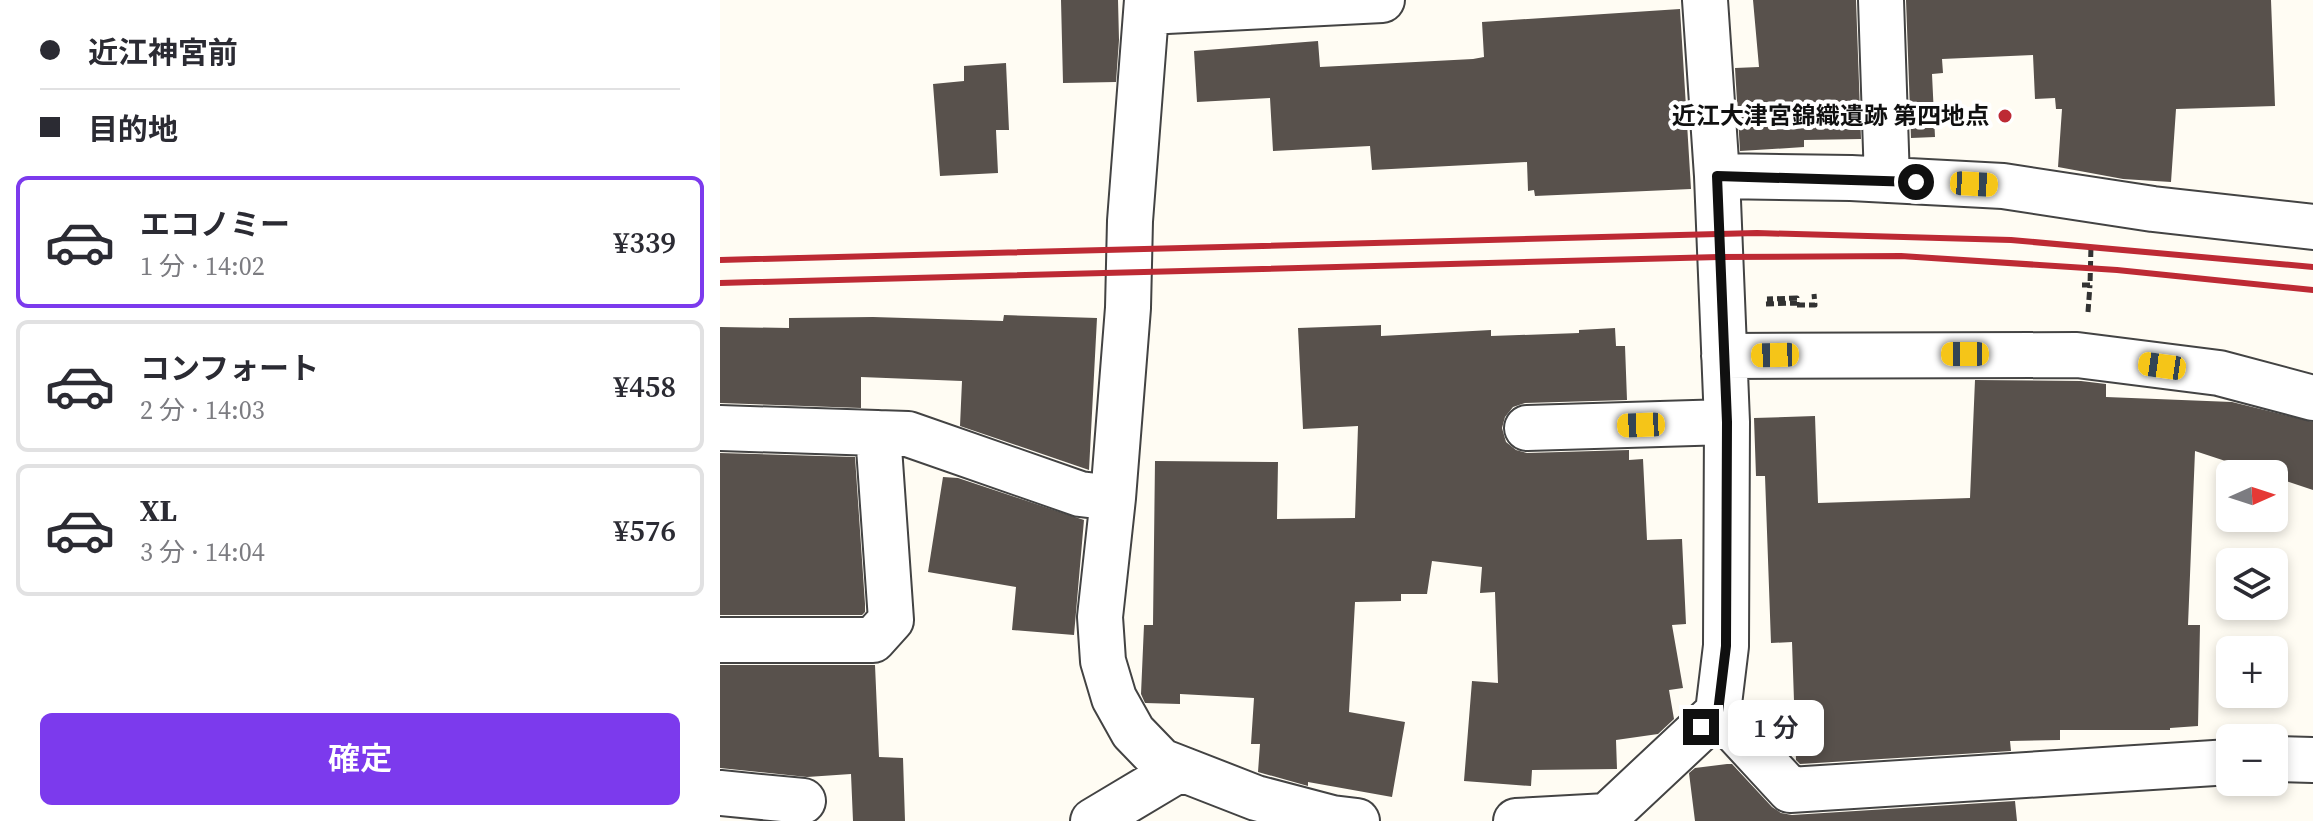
<!DOCTYPE html>
<html lang="ja">
<head>
<meta charset="utf-8">
<style>
  :root { --surface:#fff; --page:#f2f2f3; --text:#2b2b33; --muted:#7c7c81; --line:#e1e1e2; --accent:#7c3aed }
  body { margin:0; font-family:"Source Serif 4","Noto Sans JP",serif; background:var(--page); color:var(--text); height:100vh; display:flex; flex-direction:column; font-size:30px; white-space:nowrap }
  * { box-sizing:border-box; margin:0 }
  p { font-size:26px; color:var(--muted) }
  .icon { flex:none; width:44px; height:44px; fill:none; stroke:currentColor; stroke-width:2; stroke-linecap:round; stroke-linejoin:round }
  .map { position:relative; flex:1; overflow:hidden }
  .side { display:flex; flex-direction:column; background:var(--surface); width:720px }
  .side>* { flex:none }
  .top-card { display:grid; align-content:center; height:176px; padding:0 40px; background:var(--surface) }
  .needle { width:52px; rotate:87deg }
  .tools { position:absolute; left:1496px; top:460px; display:grid; gap:16px }
  .tools a { display:grid; place-items:center; width:72px; height:72px; border-radius:12px; background:var(--surface); box-shadow:0 4px 12px #0003; font-size:40px }
  .end { position:absolute; width:36px; height:36px; margin:-18px; border:10px solid #101010; background:#fff; box-shadow:0 0 0 4px #fff }
  .from { border-radius:50% }
  .bubble { position:absolute; height:56px; border-radius:12px; background:var(--surface); box-shadow:0 4px 12px #0003; font-size:26px; font-weight:600; line-height:56px; text-align:center }
  .car { position:absolute; width:24px; height:48px; margin:-24px -12px; border-radius:10px; box-shadow:0 0 6px 2px #0007; background:linear-gradient(#f5c518 24%,#345 0 40%,#f5c518 0 76%,#345 0 86%,#f5c518 0) }
  .top-card b { display:flex; align-items:center; gap:28px; height:76px; font-size:30px }
  .top-card b+b { border-top:2px solid var(--line) }
  .top-card i { width:20px; height:20px; background:var(--text) }
  ul { padding:0; list-style:none }
  li { display:flex; align-items:center; gap:24px; height:132px; margin:0 16px 12px; padding:0 24px; border:4px solid var(--line); border-radius:12px }
  li div { flex:1 }
  li b { display:block; font-size:30px }
  li em { font-style:normal; font-weight:600 }
  li.active { border-color:var(--accent) }
  li>.icon { width:72px; height:72px; stroke-width:1.5 }
  .action { display:flex; gap:16px; margin-top:auto; padding:16px 40px }
  .action a { flex:1; height:92px; border-radius:12px; background:var(--accent); color:#fff; font-size:32px; font-weight:600; line-height:92px; text-align:center }
  main { display:flex; flex:1; min-height:0 }
  .map>svg:first-child { display:block }
  .building { fill:#58514c }
  .lines { fill:none; stroke-linecap:round; stroke-linejoin:round }
  .minor-casing { stroke:#434343; stroke-width:48 }
  .path { stroke:#323232; stroke-width:5; stroke-dasharray:8 4; stroke-linecap:butt }
  .minor { stroke:#fff; stroke-width:44 }
  .rail { stroke:#bd2a34; stroke-width:6 }
  .route { stroke:#101010; stroke-width:10 }
  .poi-dot { fill:#bd2a34; stroke:#fff; stroke-width:3 }
  .labels { text-anchor:middle; stroke-width:8; stroke-linejoin:round; paint-order:stroke }
  .poi-label { font-size:24px; font-weight:bold; fill:#101010; stroke:#fff; text-anchor:end }
</style>
</head>
<body>
<main>
<section class="side">
<div class="top-card">
<b><i class="from"></i>近江神宮前</b>
<b><i></i>目的地</b>
</div>
<ul>
<li class="active"><svg class="icon" aria-label="car" viewBox="0 0 24 24"><path d="M5 17H2v-5l4-1 3-4h7l3 4 3 1v5h-3M9 17h6M6 11h13"/><circle cx="7" cy="17" r="2"/><circle cx="17" cy="17" r="2"/></svg><div><b>エコノミー</b><p>1 分 · 14:02</p></div><em>¥339</em></li>
<li><svg class="icon" aria-label="car" viewBox="0 0 24 24"><path d="M5 17H2v-5l4-1 3-4h7l3 4 3 1v5h-3M9 17h6M6 11h13"/><circle cx="7" cy="17" r="2"/><circle cx="17" cy="17" r="2"/></svg><div><b>コンフォート</b><p>2 分 · 14:03</p></div><em>¥458</em></li>
<li><svg class="icon" aria-label="car" viewBox="0 0 24 24"><path d="M5 17H2v-5l4-1 3-4h7l3 4 3 1v5h-3M9 17h6M6 11h13"/><circle cx="7" cy="17" r="2"/><circle cx="17" cy="17" r="2"/></svg><div><b>XL</b><p>3 分 · 14:04</p></div><em>¥576</em></li>
</ul>
<div class="action"><a>確定</a></div>
</section>
<div class="map">
<svg width="1593" height="821" viewBox="0 0 1593 821">
  <rect width="100%" height="100%" fill="#fffcf3"/>
  <!-- building -->
  <path class="building" d="M341 0H398L399 40 396 82 343 83Z
    M1033 0H1136L1141 139 1084 140V147L1020 151 1015 68 1039 67Z
    M1186 0H1551L1555 106 1456 109 1451 182 1403 179 1338 167 1342 109H1336L1335 98 1315 99 1313 55 1222 59 1223 73 1212 74 1215 137 1191 138Z
    M960 9 971 189 815 196 814 190 808 191 807 162 652 170 650 146 553 151 550 98 477 102 474 51 598 41 600 67 753 59 764 57 762 22Z
    M286 63 289 130H276L278 173 220 176 213 84 244 81V66Z
    M284 315 377 318 369 470 240 426 242 381 141 377V408L0 403V327L69 328V318L153 317 283 321Z
    M661 325V336L771 330V336L859 333V330L895 328 896 346H905L907 400 805 403 793 407 785 417 782 428 786 442 796 450 807 453 909 450V460L923 459 927 540 962 539 966 624 952 625 963 688 949 690 954 719 938 734 896 740 897 769 812 770 811 786 744 781 752 681 778 683 775 592 760 593 762 567 712 561 707 594H681V601L635 602 629 712 685 722 672 797 588 782V786L538 772 540 744H531L534 698 460 694V704L425 703 421 694 424 625H433L435 461 558 462 557 519 635 518 638 426 583 429 578 328Z
    M1255 380 1361 381 1386 384V397L1512 402 1593 422V490L1554 477V474H1545L1475 451 1468 625H1480L1478 726 1450 728V730H1340V740L1290 741 1291 751 1080 764 1076 760 1072 642 1051 643 1045 476H1036L1034 418 1095 416 1098 503 1250 498Z
    M0 453 135 457 145 604V612L142 615H0Z
    M223 477 238 478 364 520 354 635 292 630 296 587 208 572Z
    M0 665H155L159 757 183 758 185 821H133L131 774 87 777 0 768Z
    M1007 764H1012L1052 807 1061 813 1072 815 1295 801 1297 821H975L969 773 975 768Z"/>
  <g class="lines">
    <!-- minor casing -->
    <g class="minor-casing">
      <path id="minor" d="M427 0 410 221 408 308 393 498 380 617 383 661 394 698 413 732 441 761 536 798 612 818 637 821
        M1161 0 1167 180
        M427 12 662 0
        M997 176 1131 178 1283 186 1433 209 1593 227
        M1004 356 1357 355 1499 373 1593 398
        M0 428 188 434 360 494 393 498
        M807 428 1007 422
        M0 640H153L171 620 158 433
        M998 712 1070 790 1510 762
        M1554 759 1593 760
        M0 793 83 801
        M373 821 460 769
        M796 821 887 816 998 712 1006 646 1007 422 997 176 985 0"/>
    </g>
    <!-- path -->
    <path class="path" d="M1362 285H1370L1371 246
      M1046 304 1077 303V298L1047 299
      M1077 305H1095L1094 294
      M1368 312 1370 285"/>
    <!-- minor -->
    <use href="#minor" class="minor"/>
    <!-- rail -->
    <path class="rail" d="M0 260 1037 233 1291 240 1593 267
      M0 283 999 257 1181 256 1397 270 1593 290"/>
  </g>
  <g class="lines">
    <!-- route -->
    <path class="route" d="M981 727 998 712 1006 646 1007 422 997 176 1196 182"/>
  </g>
  <!-- markers -->
  <circle class="poi-dot" cx="1285" cy="116" r="8"/>
  <g class="labels">
    <!-- poi labels -->
    <g class="poi-label">
      <text x="1269" y="124">近江大津宮錦織遺跡 第四地点</text>
    </g>
  </g>
</svg>
<div class="tools">
<a><svg class="needle" viewBox="-14 -14 28 28"><path d="M0-13l5 13h-10z" fill="#e53935"/><path d="M0 13l5-13h-10z" fill="#7c7c81"/></svg></a>
<a><svg class="icon" aria-label="layers" viewBox="0 0 24 24"><path d="M12 4l9 5-9 5-9-5zM3 14l9 5 9-5"/></svg></a>
<a>+</a>
<a>−</a>
</div>
<i class="end from" style="left:1196px;top:182px"></i>
<i class="end" style="left:981px;top:727px"></i>
<div class="bubble" style="left:1008px;top:700px;width:96px">1 分</div>
<i class="car" style="left:1254px;top:184px;rotate:93deg"></i>
<i class="car" style="left:1245px;top:354px;rotate:270deg"></i>
<i class="car" style="left:1055px;top:355px;rotate:269deg"></i>
<i class="car" style="left:1442px;top:366px;rotate:278deg"></i>
<i class="car" style="left:921px;top:425px;rotate:268deg"></i>
</div>
</main>
</body>
</html>
